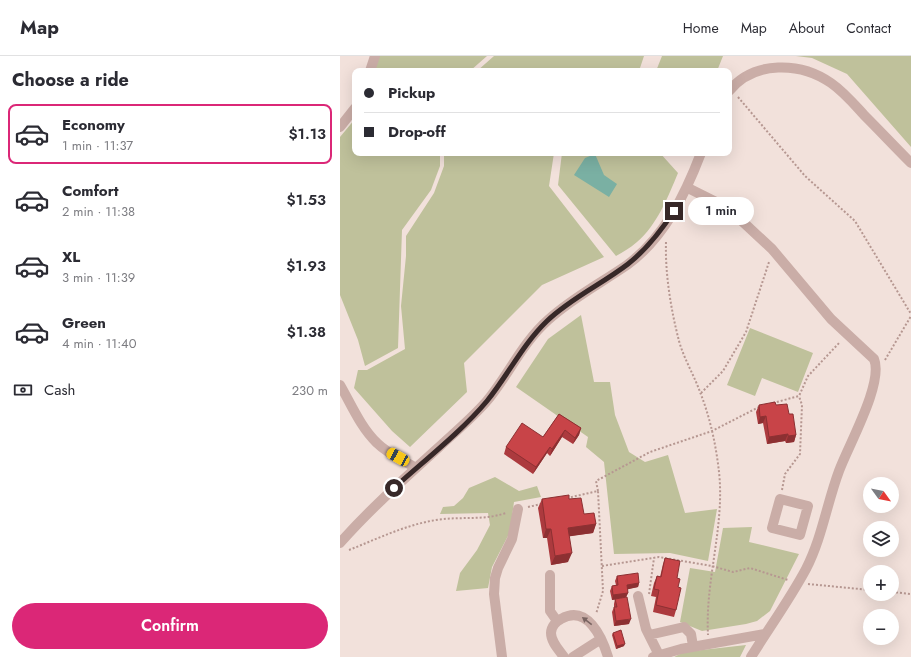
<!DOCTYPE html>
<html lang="en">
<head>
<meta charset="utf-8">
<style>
  :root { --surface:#fff; --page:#f2f2f3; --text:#2b2b33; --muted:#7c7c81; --line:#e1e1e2; --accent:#db2777 }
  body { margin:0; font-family:Jost,sans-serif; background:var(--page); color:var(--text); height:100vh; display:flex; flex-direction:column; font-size:15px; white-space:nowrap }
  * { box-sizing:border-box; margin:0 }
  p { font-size:13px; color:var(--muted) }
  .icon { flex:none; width:22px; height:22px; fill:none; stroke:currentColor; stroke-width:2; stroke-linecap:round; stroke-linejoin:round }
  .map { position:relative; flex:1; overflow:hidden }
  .details { display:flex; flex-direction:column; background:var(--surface); width:340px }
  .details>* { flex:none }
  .hud { position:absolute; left:12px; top:12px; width:380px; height:88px; border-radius:8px; box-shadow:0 4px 16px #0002; display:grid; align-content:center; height:88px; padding:0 12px; background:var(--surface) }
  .needle { width:26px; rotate:123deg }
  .tools { position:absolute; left:523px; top:421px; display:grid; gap:8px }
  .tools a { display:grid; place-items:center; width:36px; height:36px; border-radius:50%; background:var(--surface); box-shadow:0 4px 16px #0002; font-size:20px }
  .end { position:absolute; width:18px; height:18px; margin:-9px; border:5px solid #372828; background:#fff; box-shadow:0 0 0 2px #fff }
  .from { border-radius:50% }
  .bubble { position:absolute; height:28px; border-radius:14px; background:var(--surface); box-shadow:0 4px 16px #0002; font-size:13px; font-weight:600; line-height:28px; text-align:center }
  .car { position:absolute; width:12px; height:24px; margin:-12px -6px; border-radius:5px; box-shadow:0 0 3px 1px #0007; background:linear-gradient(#f5c518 24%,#345 0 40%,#f5c518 0 76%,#345 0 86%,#f5c518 0) }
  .hud b { display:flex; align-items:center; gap:14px; height:38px; font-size:15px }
  .hud b+b { border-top:1px solid var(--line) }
  .hud i { width:10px; height:10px; background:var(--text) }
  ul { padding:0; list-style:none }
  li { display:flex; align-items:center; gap:12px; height:60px; margin:0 8px 6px; padding:0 4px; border:2px solid transparent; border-radius:8px }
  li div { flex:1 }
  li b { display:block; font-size:15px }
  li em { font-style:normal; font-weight:600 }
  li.on { border-color:var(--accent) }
  li>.icon { width:36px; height:36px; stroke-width:1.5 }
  h2 { padding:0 12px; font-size:18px; line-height:48px }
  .pay { display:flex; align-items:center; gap:10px; height:44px; padding:0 12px; font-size:15px }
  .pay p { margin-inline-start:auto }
  .button { display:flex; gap:8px; margin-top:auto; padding:8px 12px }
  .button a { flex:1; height:46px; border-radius:24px; background:var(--accent); color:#fff; font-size:16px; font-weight:600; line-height:46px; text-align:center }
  header { display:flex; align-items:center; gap:24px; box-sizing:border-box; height:56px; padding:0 20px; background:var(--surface); border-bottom:1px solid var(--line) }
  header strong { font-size:19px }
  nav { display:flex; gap:22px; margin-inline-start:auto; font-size:14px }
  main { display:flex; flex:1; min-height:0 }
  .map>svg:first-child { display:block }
  .green { fill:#bfc19b }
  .water { fill:#7ab0a3 }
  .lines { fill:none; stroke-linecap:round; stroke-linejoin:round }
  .path { stroke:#b69791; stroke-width:2; stroke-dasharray:2 2; stroke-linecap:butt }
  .minor { stroke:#caada7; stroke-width:10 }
  .wall { fill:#ac3a3e }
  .shaded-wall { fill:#8c3032 }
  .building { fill:#c84448; stroke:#8c3032 }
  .oneway { fill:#796461 }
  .route { stroke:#372828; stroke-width:5 }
</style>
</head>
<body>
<header>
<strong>Map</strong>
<nav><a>Home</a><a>Map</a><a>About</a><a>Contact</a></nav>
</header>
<main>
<section class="details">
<h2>Choose a ride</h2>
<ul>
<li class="on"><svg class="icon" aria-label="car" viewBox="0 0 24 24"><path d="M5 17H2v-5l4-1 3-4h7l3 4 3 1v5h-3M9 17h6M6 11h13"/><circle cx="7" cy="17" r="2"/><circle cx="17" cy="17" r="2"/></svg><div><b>Economy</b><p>1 min · 11:37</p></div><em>$1.13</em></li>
<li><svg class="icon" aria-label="car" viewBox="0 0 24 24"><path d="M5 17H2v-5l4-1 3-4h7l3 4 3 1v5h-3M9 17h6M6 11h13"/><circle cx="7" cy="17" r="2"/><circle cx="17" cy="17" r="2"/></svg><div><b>Comfort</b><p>2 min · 11:38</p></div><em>$1.53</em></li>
<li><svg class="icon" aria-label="car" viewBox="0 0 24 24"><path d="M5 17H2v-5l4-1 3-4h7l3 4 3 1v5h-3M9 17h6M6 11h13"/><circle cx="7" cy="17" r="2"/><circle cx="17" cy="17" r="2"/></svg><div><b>XL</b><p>3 min · 11:39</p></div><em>$1.93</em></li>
<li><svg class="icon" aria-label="car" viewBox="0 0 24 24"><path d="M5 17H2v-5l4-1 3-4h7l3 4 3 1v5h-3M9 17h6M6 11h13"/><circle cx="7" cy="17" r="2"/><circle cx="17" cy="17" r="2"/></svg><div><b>Green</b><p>4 min · 11:40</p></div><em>$1.38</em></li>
</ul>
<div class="pay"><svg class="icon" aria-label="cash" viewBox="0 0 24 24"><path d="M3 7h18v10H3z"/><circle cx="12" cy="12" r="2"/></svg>Cash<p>230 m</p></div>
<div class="button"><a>Confirm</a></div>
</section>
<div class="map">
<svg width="571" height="601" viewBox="0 0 571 601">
  <rect width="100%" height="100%" fill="#f2e1db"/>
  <!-- green -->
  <path class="green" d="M39 0H147L130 15H34Z
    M154 0H304L299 15H137Z
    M322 0H383L377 15H316Z
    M456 0H571V91L507 18 472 2Z
    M15 63V97H100V110L91 134 62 174 58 292 25 310 18 284 0 239V81Z
    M104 97H214L209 130 264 201 202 229 124 307 127 336 70 391 52 375 14 332 18 314H27L65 293 61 250 66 200V180L94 137 104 110Z
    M222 97H320L338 117C328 141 317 169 297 186 290 192 283 196 276 200L218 129Z
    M241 259 254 326H270L275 359 289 396 305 406 328 399 345 457 377 453 368 505 330 497 274 498 264 406 246 391 248 381 176 331 208 283Z
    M410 272 473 297 458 336 422 322 415 340 387 329Z
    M155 421 179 435 197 430 201 441 174 446 170 476 152 511 148 532 116 535 120 517 137 494 150 469 148 457 100 458 103 451 114 450 123 442 129 432Z
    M412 471 409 486 459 498 430 555 417 565 406 568 362 575 340 566 350 512 375 516 383 472Z
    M406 589 400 601H334L344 596Z"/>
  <!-- water -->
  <path class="water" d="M255 98 264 119 277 128 269 141 234 119 245 102Z"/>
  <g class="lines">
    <!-- path -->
    <path class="path" d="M398 41 465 120 515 165 571 258
      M326 186C325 218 331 254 339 285 344 303 354 319 360 336 370 361 376 389 379 416 385 470 365 524 368 579
      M545 304 571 260
      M361 337 383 315 406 276 429 206
      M433 347 459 340 468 320 500 286
      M442 434 445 418 460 398 462 349 459 340
      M258 435 256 425 310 396 372 375 419 351
      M227 442 258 435 263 535 256 558
      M188 451 201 448
      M9 494C37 483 65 469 96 464 120 460 142 465 166 457
      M262 510 319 501 372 510 393 516 410 512 448 524
      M468 528 530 534
      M552 536 571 538
      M309 538 314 502"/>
    <!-- minor -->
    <path class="minor" d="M30 15 35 0
      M389 35C414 4 461 6 491 27 504 36 514 48 524 59 540 75 555 91 571 107
      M0 71 15 52
      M348 132 388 152 432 193 491 263 534 303C544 327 508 390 499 415 487 447 482 482 466 513 450 543 429 572 411 601
      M0 329C11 348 21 372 37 387 48 398 63 404 76 412
      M440 443 468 450 460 479 432 472Z
      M0 487C30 453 64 423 98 392 114 377 131 363 146 346 168 320 182 287 208 264 232 242 261 227 287 209 324 182 345 139 361 97
      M210 519V555L217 565
      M298 540 306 573 319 599
      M309 579 344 571 351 578 353 590
      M162 601 154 538 155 522 158 512 172 483 178 453
      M224 601C219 594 211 586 211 577 211 571 216 565 221 563 247 548 262 581 268 601
      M233 601 261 583
      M313 601 341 593 425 578"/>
  </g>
  <!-- wall -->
  <path class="wall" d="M419 349H436L456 379 454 386 446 387 445 385 427 388 423 367 418 368 416 356Z
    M219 358 241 372 239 379 233 388 222 381 210 400 207 397 193 418 164 398 166 391 203 381Z
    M202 443H229L244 458 256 468 253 477 229 480 228 506 211 509 207 482H203L198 452Z
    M325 502 337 522 338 531 336 554 334 561 313 556 316 541 311 540 314 527 317 520 320 521 323 508Z
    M277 520 299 527 298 531 287 533 288 537 286 541 272 544 270 535 272 530 276 529 275 525Z
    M275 543 289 568 274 570 272 556 274 551V548Z
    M273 577 284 590 276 593 272 579Z"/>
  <!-- shaded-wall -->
  <path class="shaded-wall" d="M426 360 423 367 418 368 420 361Z
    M241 372 239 379 233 388 235 382Z
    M225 374 222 381 210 400 212 393Z
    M448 378 445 385 427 388 429 381Z
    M456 379 454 386 446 387 448 380Z
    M210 391 207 397 193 418 196 411Z
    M256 468 253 477 225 481 228 472Z
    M206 473H211L207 482H203Z
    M232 497 228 506 211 509 215 500Z
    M299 527 298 531 285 534 287 529Z
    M288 537 286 541 272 544 273 539Z
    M291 563 289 568 274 570 276 565Z
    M285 588 284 590 276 593 277 590Z"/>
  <!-- building -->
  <path class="building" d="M435 346 436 349 447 348 449 358H453L456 379 448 380V378L429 381 426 360 420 361 419 349Z
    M219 358 241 372 235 382 225 374 212 393 210 391 196 411 166 391 182 367 203 381Z
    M229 439V443L241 442 244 458 254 457 256 468 228 472 232 497 215 500 211 473H206L202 443Z
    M325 502 340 505 337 522 340 523 338 531 341 532 336 554 316 549 319 534 314 533 317 520 321 521Z
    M298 517 299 527 287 529 288 537 273 539 272 530 278 529 277 520Z
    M287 541 291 563 276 565 274 551H277L275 543Z
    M281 574 285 588 277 590 273 577Z"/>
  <!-- one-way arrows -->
  <defs><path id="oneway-solid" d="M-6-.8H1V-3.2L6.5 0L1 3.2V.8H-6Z"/></defs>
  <use class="oneway" href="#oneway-solid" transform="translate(247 565) rotate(-142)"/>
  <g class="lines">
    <!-- route -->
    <path class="route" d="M54 432C85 404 121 376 147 345 168 319 183 288 207 265 231 242 262 228 288 208 307 193 321 175 334 155"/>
  </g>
</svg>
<div class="tools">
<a><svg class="needle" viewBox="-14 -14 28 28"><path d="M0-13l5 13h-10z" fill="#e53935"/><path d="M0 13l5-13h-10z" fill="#7c7c81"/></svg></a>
<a><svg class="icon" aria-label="layers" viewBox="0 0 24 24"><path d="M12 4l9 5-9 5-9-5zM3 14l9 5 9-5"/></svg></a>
<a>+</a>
<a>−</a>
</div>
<i class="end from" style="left:54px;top:432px"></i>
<i class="end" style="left:334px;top:155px"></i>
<div class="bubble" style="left:348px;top:141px;width:66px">1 min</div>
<i class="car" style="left:58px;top:401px;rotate:299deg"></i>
<div class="hud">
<b><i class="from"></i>Pickup</b>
<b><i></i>Drop-off</b>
</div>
</div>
</main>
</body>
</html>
